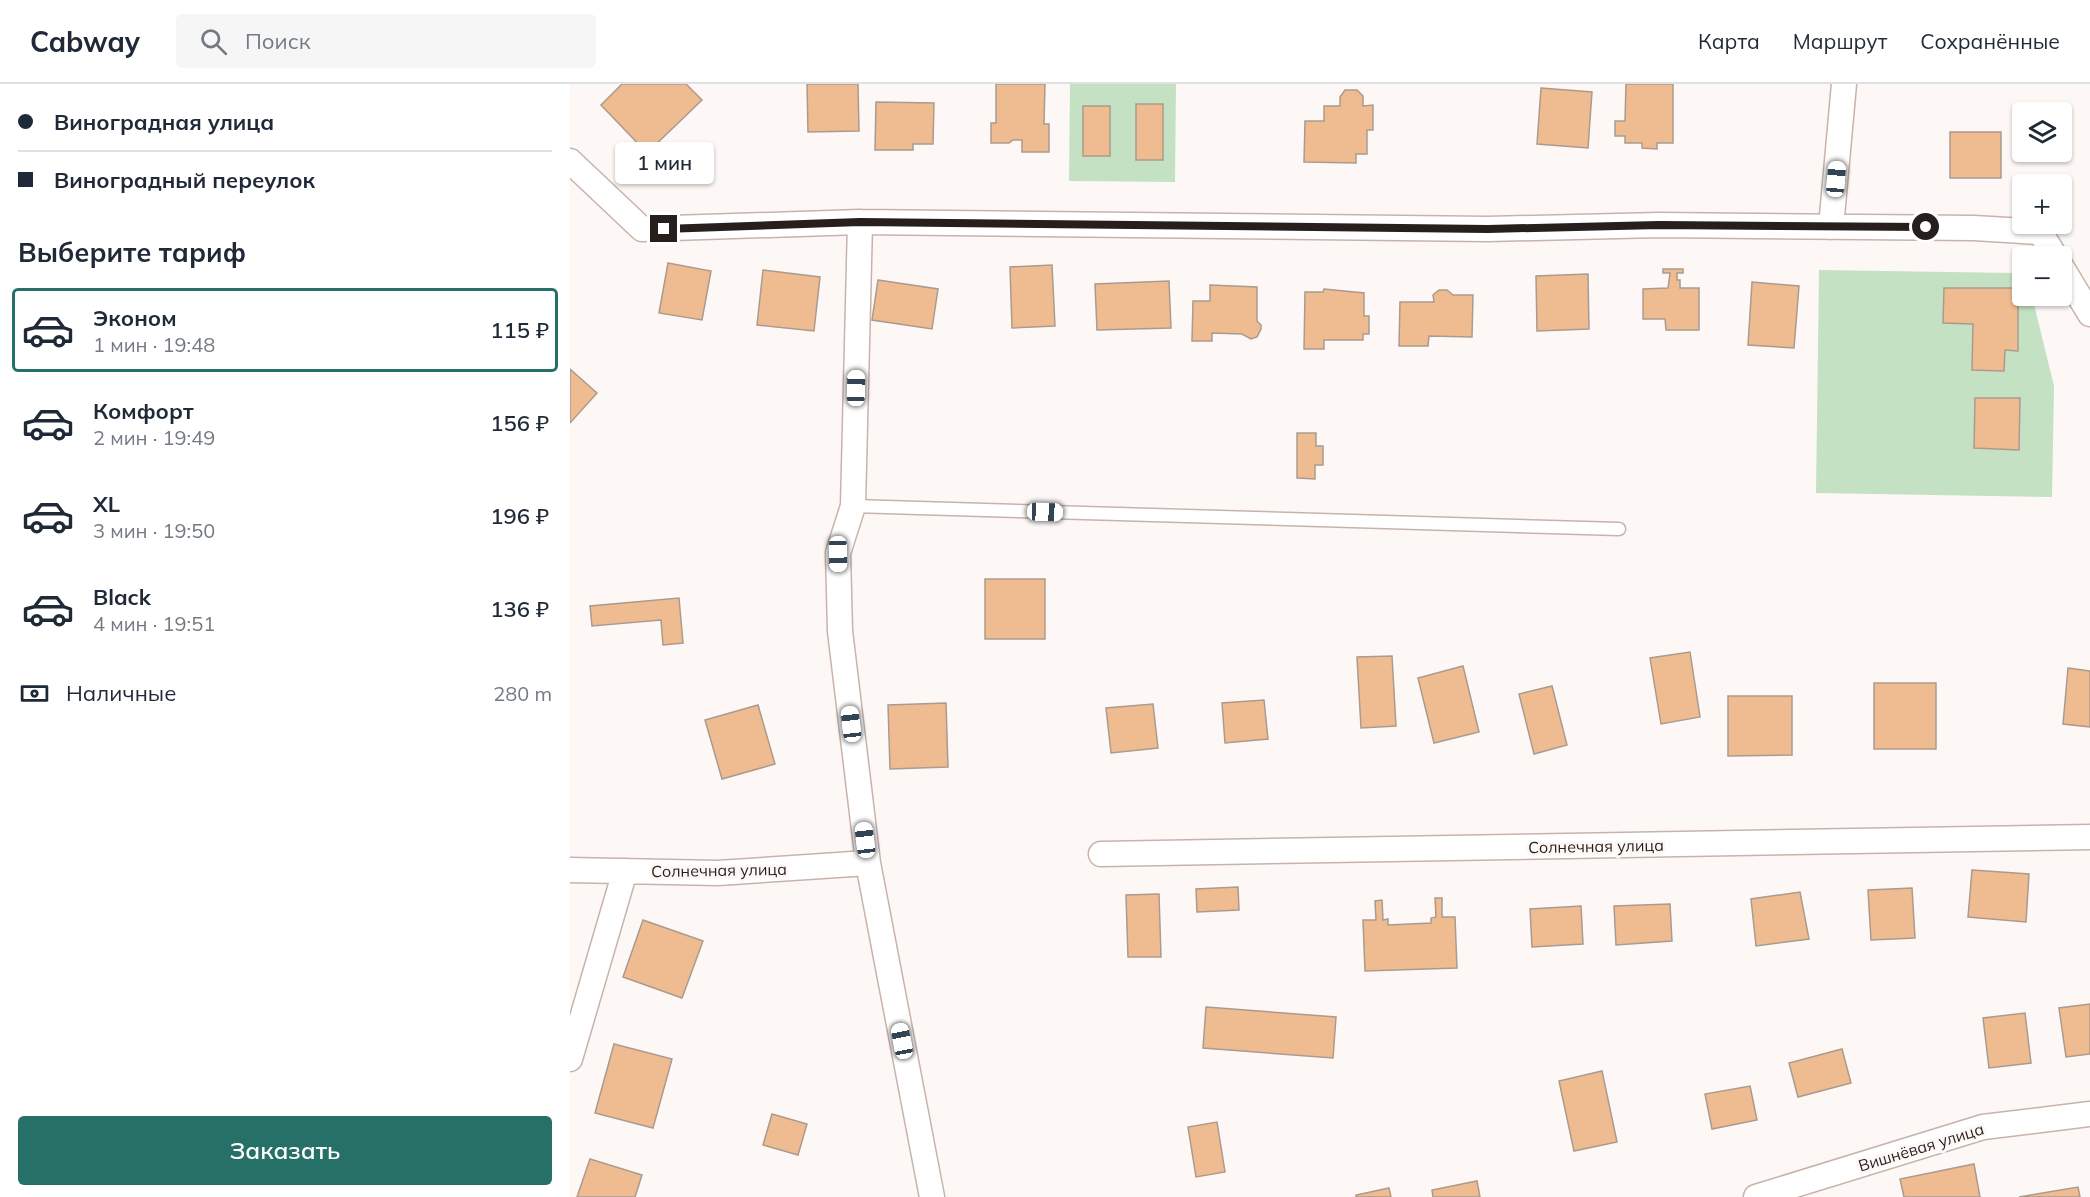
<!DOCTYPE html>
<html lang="ru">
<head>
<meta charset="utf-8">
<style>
  :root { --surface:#fff; --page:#f6f6f7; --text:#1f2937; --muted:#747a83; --line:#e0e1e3; --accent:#277068 }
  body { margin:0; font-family:Mulish,sans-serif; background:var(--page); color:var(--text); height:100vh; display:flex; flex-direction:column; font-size:22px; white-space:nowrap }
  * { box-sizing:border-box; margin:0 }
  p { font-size:20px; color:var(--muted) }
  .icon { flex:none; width:33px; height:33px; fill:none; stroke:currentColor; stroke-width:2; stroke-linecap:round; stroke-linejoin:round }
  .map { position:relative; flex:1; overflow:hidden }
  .side { display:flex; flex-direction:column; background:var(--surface); width:570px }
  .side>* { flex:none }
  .guide { display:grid; align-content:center; height:132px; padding:0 18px; background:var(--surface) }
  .controls { position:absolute; left:1442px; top:18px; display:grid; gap:12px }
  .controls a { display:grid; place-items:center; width:60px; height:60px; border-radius:6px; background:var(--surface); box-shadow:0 2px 4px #0004; font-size:30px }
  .end { position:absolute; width:27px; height:27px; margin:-14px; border:8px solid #271f1b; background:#fff; box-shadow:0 0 0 3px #fff }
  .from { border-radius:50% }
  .bubble { position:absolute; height:42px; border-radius:6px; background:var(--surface); box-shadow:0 2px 4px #0004; font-size:20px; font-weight:600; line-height:42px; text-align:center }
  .car { position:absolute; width:18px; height:36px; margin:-18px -9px; border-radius:8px; box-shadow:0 0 4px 2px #0007; background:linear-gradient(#fff 24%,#345 0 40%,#fff 0 76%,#345 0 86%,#fff 0) }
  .guide b { display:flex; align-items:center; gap:21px; height:57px; font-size:22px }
  .guide b+b { border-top:2px solid var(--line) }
  .guide i { width:15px; height:15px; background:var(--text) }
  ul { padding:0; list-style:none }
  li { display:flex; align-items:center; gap:18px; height:84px; margin:0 12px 9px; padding:0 6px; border:3px solid transparent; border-radius:6px }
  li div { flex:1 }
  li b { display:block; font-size:22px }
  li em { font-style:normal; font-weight:600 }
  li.selected { border-color:var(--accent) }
  li>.icon { width:54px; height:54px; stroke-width:1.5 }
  h2 { padding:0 18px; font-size:27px; line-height:72px }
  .pay { display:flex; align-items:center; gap:15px; height:66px; padding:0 18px; font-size:22px }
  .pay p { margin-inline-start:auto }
  .action { display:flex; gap:12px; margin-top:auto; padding:12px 18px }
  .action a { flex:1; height:69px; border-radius:6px; background:var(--accent); color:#fff; font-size:24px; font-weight:600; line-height:69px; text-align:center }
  header { display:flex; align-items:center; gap:36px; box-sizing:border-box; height:84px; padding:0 30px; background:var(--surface); border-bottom:2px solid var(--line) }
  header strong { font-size:28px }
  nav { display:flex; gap:33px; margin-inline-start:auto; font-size:21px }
  .search { width:420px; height:54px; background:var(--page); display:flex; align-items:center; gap:15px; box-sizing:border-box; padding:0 21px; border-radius:6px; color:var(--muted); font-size:22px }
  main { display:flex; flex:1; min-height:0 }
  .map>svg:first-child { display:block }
  .green { fill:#c4e1c3 }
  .building { fill:#efbc92; stroke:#ab9a8d; stroke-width:1.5 }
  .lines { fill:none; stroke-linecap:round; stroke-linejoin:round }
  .service-casing { stroke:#c8b3aa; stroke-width:15 }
  .minor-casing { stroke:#c8b3aa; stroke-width:27 }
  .service { stroke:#fff; stroke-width:12 }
  .minor { stroke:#fff; stroke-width:24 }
  .route { stroke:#271f1b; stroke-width:8 }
  .labels { text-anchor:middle; stroke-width:6; stroke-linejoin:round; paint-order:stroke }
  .street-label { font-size:16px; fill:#271f1b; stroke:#fdf8f6 }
</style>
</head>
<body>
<header>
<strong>Cabway</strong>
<div class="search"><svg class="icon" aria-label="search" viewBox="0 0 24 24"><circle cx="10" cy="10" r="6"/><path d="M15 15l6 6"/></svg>Поиск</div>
<nav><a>Карта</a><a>Маршрут</a><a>Сохранённые</a></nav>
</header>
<main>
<section class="side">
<div class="guide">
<b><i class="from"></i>Виноградная улица</b>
<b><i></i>Виноградный переулок</b>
</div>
<h2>Выберите тариф</h2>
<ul>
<li class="selected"><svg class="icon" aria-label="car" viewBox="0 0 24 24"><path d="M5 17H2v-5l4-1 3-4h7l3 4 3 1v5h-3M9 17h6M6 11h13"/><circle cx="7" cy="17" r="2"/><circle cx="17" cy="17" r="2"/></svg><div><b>Эконом</b><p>1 мин · 19:48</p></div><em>115 ₽</em></li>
<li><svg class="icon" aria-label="car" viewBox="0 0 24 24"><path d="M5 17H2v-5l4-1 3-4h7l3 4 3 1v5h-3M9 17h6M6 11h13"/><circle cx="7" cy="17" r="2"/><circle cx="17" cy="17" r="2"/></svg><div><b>Комфорт</b><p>2 мин · 19:49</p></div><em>156 ₽</em></li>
<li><svg class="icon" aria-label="car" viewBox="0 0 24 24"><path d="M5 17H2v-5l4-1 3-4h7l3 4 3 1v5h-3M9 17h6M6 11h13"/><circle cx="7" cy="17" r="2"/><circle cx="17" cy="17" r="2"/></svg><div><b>XL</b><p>3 мин · 19:50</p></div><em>196 ₽</em></li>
<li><svg class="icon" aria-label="car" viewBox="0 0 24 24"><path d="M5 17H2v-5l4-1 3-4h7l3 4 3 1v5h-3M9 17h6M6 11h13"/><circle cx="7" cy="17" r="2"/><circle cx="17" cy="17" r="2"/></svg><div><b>Black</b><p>4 мин · 19:51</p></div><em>136 ₽</em></li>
</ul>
<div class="pay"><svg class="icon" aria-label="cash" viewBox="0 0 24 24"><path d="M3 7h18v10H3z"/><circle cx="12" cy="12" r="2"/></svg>Наличные<p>280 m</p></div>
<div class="action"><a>Заказать</a></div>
</section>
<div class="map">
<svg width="1520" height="1113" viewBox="0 0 1520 1113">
  <rect width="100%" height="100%" fill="#fdf8f6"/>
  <!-- green -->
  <path class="green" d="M500 0H606L605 98 499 97Z
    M1249 186 1444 189 1452 191V212H1462L1484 302 1482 413 1246 409Z"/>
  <!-- building -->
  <path class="building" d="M52 0H116L132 16 77 69 31 21Z
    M237 0H288L289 47 238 48Z
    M426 0H475L474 40H479V68H452V56H443L439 59H421V39H426Z
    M1056 0H1103V59H1087V65L1072 64V59H1055V52H1045V37H1055Z
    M971 4 1022 8 1018 64 967 60Z
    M775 6H787L793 12V22L803 21V46H797V70H786V79L734 78 735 37H754V22H770V13Z
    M306 18 364 19 363 60H343V66H305Z
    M566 20H593V76H566Z
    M513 22H540V72H513Z
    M1380 48H1431V94H1380Z
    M98 179 141 187 132 236 89 229Z
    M482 181 485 242 442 244 440 183Z
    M1093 185H1113V189H1107V196H1110V204H1129V246H1096L1095 235H1073V205L1098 204 1100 189H1093Z
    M193 186 250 193 244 247 187 241Z
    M1018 190 1019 245 967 247 966 192Z
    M308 196 368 205 362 245 302 236Z
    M599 197 601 244 527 246 525 200Z
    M1182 198 1229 202 1224 264 1178 261Z
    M640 201 687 203V237L691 241V245L687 253 681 255 672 250 642 249V257H622L623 217H640Z
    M1374 204H1448V267L1435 266 1434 287 1402 286 1403 240 1373 239Z
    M754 205 794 209V232H799V250H793V256H754V265H734L735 208H753Z
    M869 206H877L883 211H903L902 253 859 252 858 262H829L830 218H864L863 211Z
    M0 285 27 309 0 339Z
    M1405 314H1450L1449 366 1404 364Z
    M727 349H746V362H753V381H745V395L727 394Z
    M415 495H475V555H415Z
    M109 514 113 559 93 561 91 536 22 542 20 522Z
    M1120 568 1130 633 1091 640 1080 574Z
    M822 572 826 642 791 644 787 573Z
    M893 582 909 648 864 659 848 594Z
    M1498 584 1520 587V643L1493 640Z
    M1304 599H1366V665H1304Z
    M982 602 997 661 964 670 949 610Z
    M1158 612H1222V671L1158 672Z
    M694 616 698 655 655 659 652 619Z
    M376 619 378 683 320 685 318 621Z
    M583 620 588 664 541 669 536 624Z
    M188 621 205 680 152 695 135 636Z
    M1402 786 1459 790 1456 838 1398 833Z
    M668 803 669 826 627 828 626 805Z
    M1342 804 1345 854 1301 856 1298 806Z
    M1230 808 1239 855 1186 862 1181 815Z
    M589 810 591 873H558L556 811Z
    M865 814H872V833H885L887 884 795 887 793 836H806L805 817 812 816 813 836 818 835V841L861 839V834L866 833Z
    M1100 820 1102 857 1046 861 1044 822Z
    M1011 822 1013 860 962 863 960 825Z
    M73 836 133 857 112 914 53 893Z
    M1520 920V970L1496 973 1489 924Z
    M636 923 766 933 763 974 633 964Z
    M1455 929 1461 979 1419 984 1413 934Z
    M44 960 102 975 83 1044 25 1029Z
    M1272 965 1281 999 1228 1013 1219 979Z
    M1032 987 1047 1058 1004 1067 989 997Z
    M1180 1002 1187 1036 1142 1045 1135 1010Z
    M202 1030 237 1040 228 1071 193 1061Z
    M647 1038 655 1088 626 1093 618 1043Z
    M20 1075 72 1091 65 1113H7Z
    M1404 1080 1410 1113H1334L1330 1095Z
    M907 1097 910 1113H863L862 1106Z
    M1508 1103 1510 1113H1449Z
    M819 1104 821 1113H786V1111Z"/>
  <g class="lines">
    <!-- service casing -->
    <g class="service-casing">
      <path id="service" d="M283 422 1049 445"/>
    </g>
    <!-- minor casing -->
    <g class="minor-casing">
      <path id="minor" d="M0 77 72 145 290 138 918 145 1089 141 1404 144 1470 148 1485 172
        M290 138 283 422 268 469 270 547 298 779 362 1113
        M1261 143 1274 0
        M1491 182 1520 230
        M531 770 1520 753
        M0 786 148 789 298 779
        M0 975 55 787
        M1186 1113 1413 1043 1520 1030"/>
    </g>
    <!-- service -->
    <use href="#service" class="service"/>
    <!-- minor -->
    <use href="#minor" class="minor"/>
  </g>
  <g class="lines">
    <!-- route -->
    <path class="route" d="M94 145 290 138 918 145 1089 141 1356 143"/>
  </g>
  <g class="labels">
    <!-- street labels -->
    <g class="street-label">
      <text transform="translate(1026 762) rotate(-1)" y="6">Солнечная улица</text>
      <text transform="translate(149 786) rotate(-1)" y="6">Солнечная улица</text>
      <text transform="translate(1351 1063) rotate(-17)" y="6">Вишнёвая улица</text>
    </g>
  </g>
</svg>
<div class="controls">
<a><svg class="icon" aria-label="layers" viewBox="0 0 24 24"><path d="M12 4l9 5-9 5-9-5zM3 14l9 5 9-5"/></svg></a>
<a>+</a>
<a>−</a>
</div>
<i class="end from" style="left:1356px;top:143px"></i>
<i class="end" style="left:94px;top:145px"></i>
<div class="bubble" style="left:45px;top:58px;width:99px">1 мин</div>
<i class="car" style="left:1266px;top:95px;rotate:5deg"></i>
<i class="car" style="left:286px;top:304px;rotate:1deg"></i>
<i class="car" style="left:475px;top:428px;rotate:92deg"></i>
<i class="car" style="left:268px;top:470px;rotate:179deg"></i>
<i class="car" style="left:281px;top:640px;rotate:353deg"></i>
<i class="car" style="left:295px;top:756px;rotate:353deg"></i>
<i class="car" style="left:332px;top:957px;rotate:349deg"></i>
</div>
</main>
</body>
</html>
